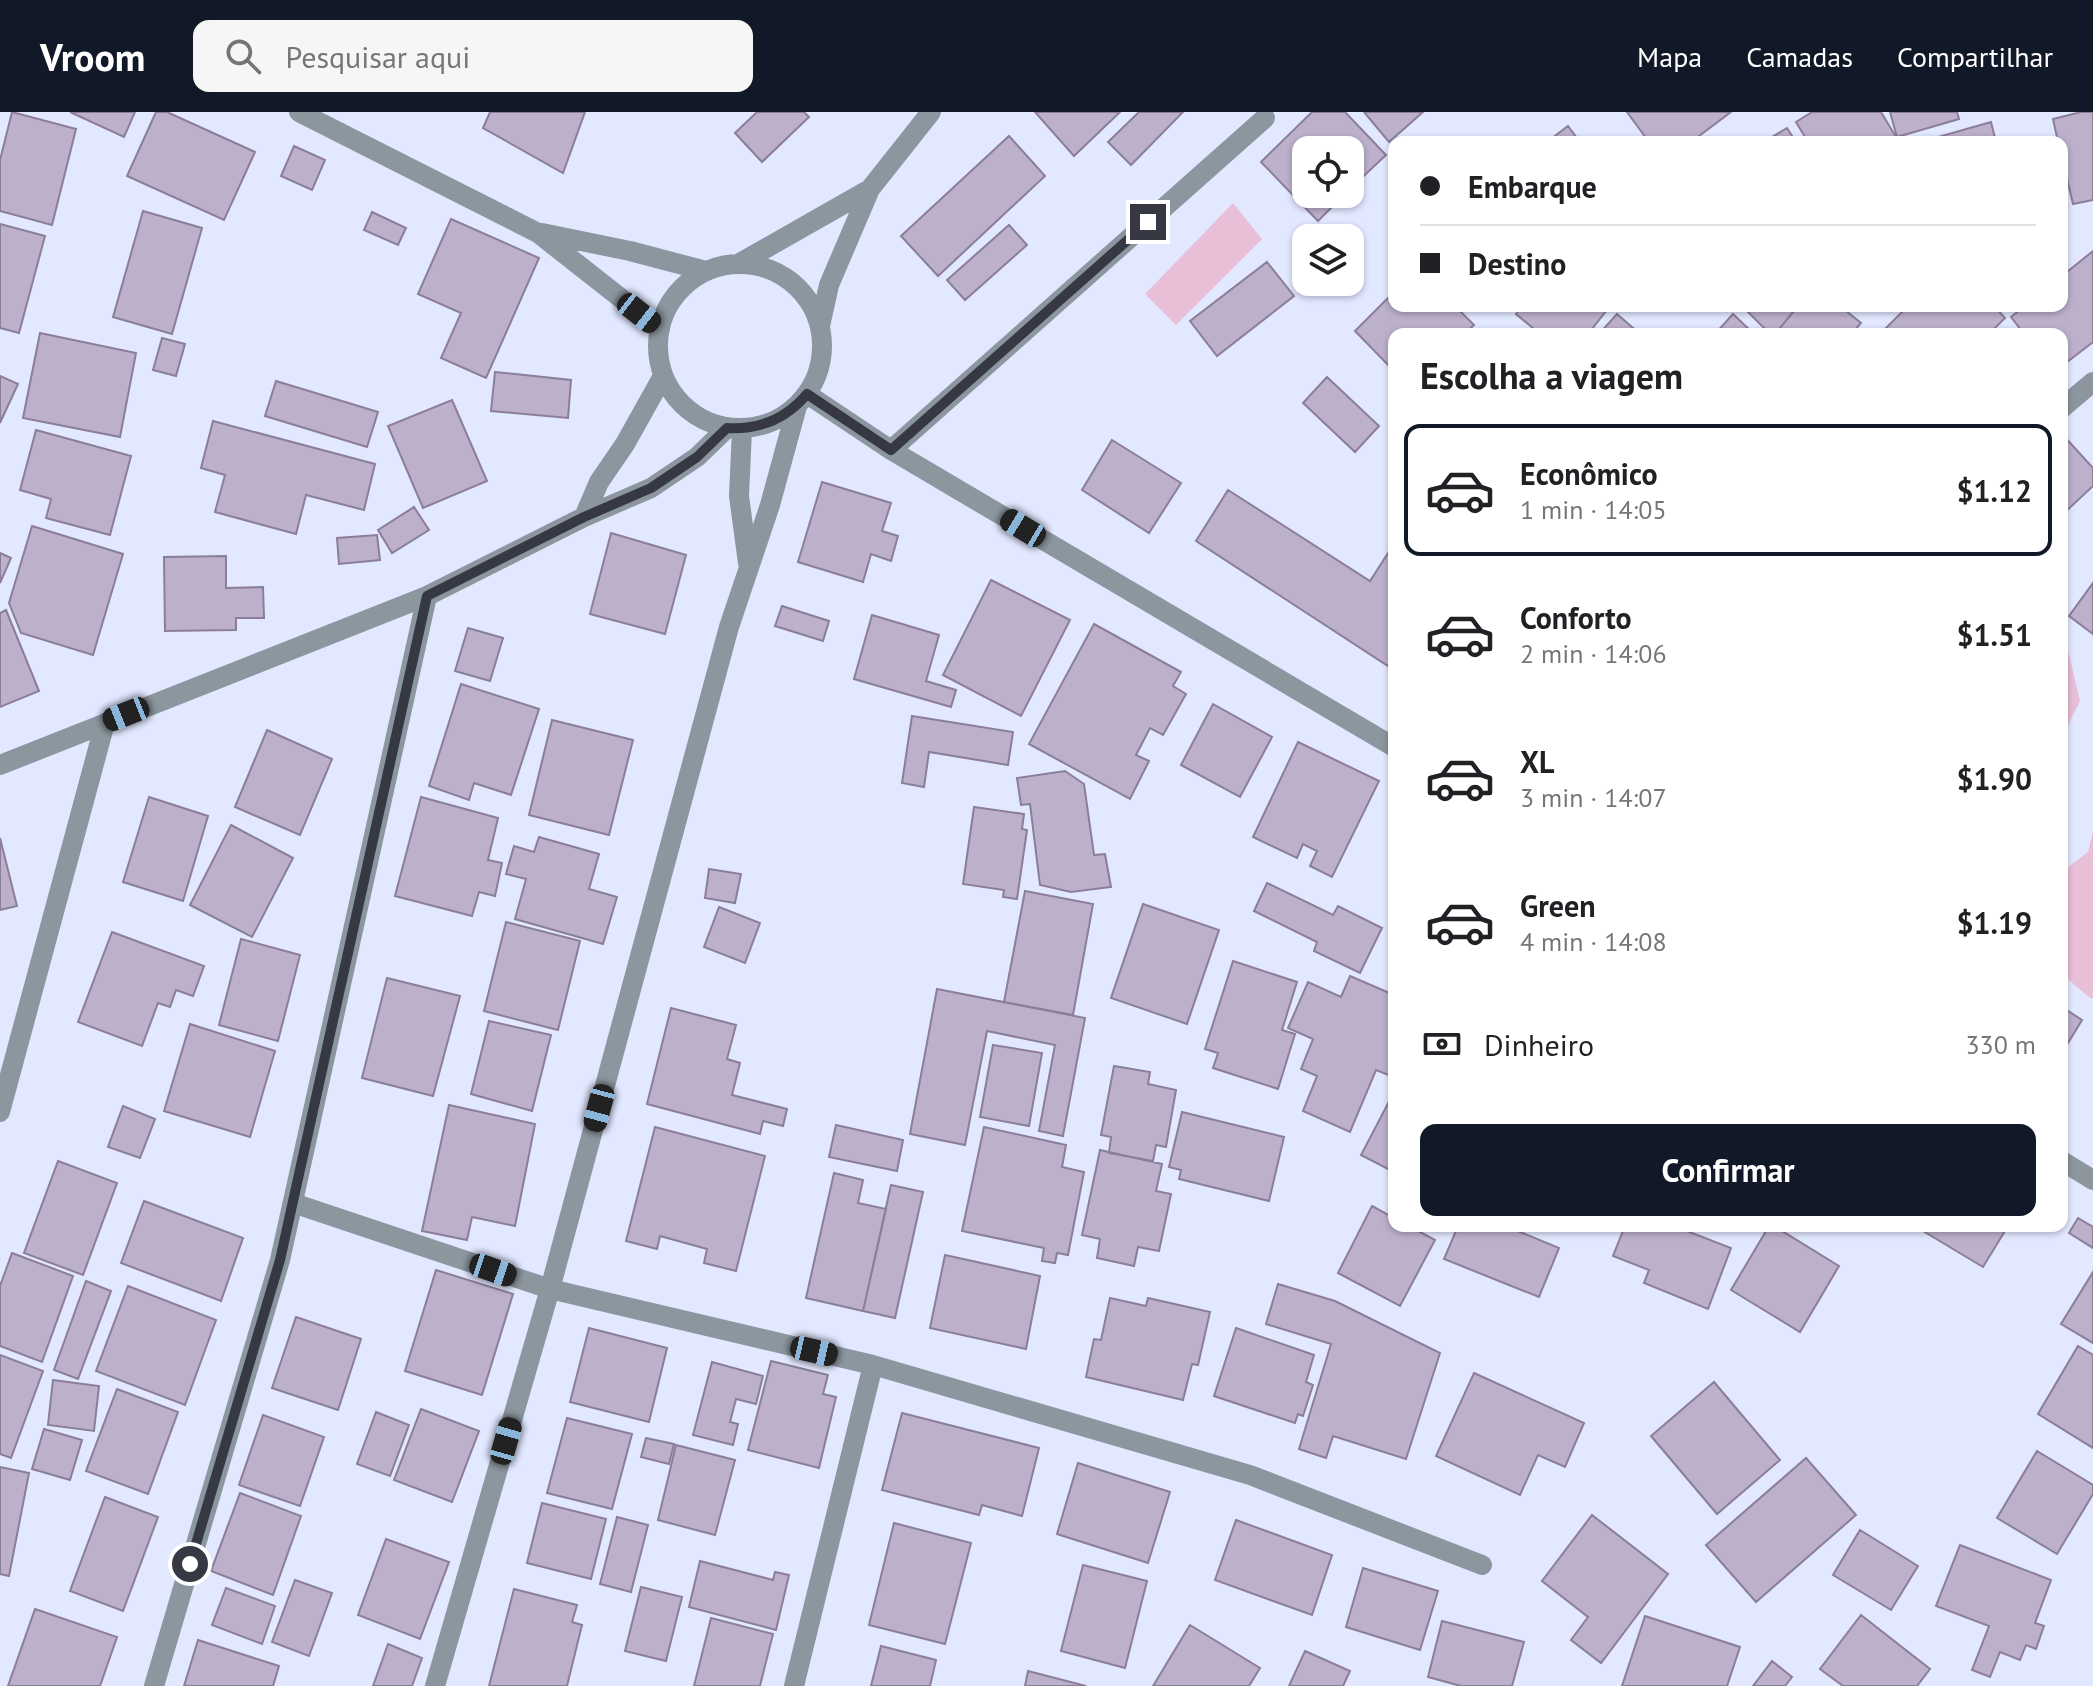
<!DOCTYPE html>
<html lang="pt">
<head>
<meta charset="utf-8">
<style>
  :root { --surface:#fff; --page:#f6f6f6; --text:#202124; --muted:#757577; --line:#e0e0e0; --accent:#111827 }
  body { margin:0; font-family:"PT Sans",sans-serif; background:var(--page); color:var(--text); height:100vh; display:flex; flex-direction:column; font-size:30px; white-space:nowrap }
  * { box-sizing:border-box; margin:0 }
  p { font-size:26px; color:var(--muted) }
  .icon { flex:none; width:44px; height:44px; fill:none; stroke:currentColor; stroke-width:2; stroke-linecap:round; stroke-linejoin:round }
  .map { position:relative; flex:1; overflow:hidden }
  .details { position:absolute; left:1388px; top:216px; width:680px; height:904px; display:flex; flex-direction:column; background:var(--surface); border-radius:16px; box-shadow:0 2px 6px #0004 }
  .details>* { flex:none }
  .banner { position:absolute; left:1388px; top:24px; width:680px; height:176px; border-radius:16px; box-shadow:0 2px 6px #0004; display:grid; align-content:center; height:176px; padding:0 32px; background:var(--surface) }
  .controls { position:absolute; left:1292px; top:24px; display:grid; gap:16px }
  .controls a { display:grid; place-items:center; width:72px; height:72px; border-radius:16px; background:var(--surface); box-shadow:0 2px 6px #0004; font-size:40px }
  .end { position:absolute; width:36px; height:36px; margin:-18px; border:10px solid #363944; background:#fff; box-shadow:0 0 0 4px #fff }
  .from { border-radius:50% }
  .car { position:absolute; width:24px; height:48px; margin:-24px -12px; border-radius:10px; box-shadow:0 0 6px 2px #0007; background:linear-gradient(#222 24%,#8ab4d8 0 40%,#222 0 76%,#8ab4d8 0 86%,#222 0) }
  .banner b { display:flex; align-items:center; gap:28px; height:76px; font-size:30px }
  .banner b+b { border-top:2px solid var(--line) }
  .banner i { width:20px; height:20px; background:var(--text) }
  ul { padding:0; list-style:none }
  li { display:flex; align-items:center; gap:24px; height:132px; margin:0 16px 12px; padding:0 16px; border:4px solid transparent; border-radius:16px }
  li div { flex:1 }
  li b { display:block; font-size:30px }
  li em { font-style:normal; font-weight:700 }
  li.active { border-color:var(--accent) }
  li>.icon { width:72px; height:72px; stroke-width:1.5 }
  h2 { padding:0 32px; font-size:36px; line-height:96px }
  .pay { display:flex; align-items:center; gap:20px; height:88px; padding:0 32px; font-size:30px }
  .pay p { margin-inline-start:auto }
  .action { display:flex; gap:16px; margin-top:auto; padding:16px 32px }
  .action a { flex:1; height:92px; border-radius:16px; background:var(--accent); color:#fff; font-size:32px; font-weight:700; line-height:92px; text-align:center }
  header { display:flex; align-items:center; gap:48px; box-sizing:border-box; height:112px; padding:0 40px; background:var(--accent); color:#fff }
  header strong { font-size:38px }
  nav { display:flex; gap:44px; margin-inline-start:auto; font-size:28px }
  .search { width:560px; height:72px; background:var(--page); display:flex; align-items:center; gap:20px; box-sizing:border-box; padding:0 28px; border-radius:16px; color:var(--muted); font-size:30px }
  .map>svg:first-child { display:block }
  .green { fill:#e9bfd8 }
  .building { fill:#bdb0ca; stroke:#8b7e97; stroke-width:2 }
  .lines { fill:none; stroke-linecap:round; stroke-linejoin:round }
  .minor { stroke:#8b969e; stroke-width:20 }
  .route { stroke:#363944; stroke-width:10 }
</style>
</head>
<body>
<header>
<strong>Vroom</strong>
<div class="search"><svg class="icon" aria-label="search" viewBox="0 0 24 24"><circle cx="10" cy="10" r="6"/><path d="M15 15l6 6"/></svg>Pesquisar aqui</div>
<nav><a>Mapa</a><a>Camadas</a><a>Compartilhar</a></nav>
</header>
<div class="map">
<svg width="2093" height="1574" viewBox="0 0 2093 1574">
  <rect width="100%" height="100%" fill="#e2e8ff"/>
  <!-- green -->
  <path class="green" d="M1233 91 1262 127 1176 213 1145 182Z
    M2062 513 2080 589 2062 625Z
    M2093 719V886H2090L2062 862V760L2088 740Z"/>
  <!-- building -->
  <path class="building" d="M12 0 76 17 52 113 0 99V48Z
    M70 0H135L124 25Z
    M156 0H167L255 40 224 108 127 64Z
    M490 0H585L563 61 483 16Z
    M757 0H804L809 5 762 50 735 21Z
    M1035 0H1120L1074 44Z
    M1139 0H1183L1131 53 1108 30Z
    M1312 0H1345L1386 43 1350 77V38H1306V82H1345L1318 109 1261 50Z
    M1364 0H1423L1389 30Z
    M1627 0H1731L1691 30H1649Z
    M1812 0H1881L1899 30H1808L1796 10Z
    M1890 0H1957L1959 7 1897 25Z
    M2081 0H2093V88L2073 92 2062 46V30H2058L2053 7Z
    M1991 10 1996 30H1924V29Z
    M1568 14 1580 30H1547Z
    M1787 16 1796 30H1764Z
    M1009 24 1045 64 938 164 901 124Z
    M294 34 325 48 312 78 281 64Z
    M143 99 202 116 172 222 113 205Z
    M372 100 406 116 398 133 364 118Z
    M451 107 539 146 486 266 441 246 461 201 418 182Z
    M0 112 45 124 19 221 0 216Z
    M1009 113 1027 133 965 188 947 168Z
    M2093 139V230L2062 254V222H2024L2011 205 2025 194H2062V164Z
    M1267 150 1294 184 1217 244 1190 209Z
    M1394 180V194H1455L1474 213 1464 222H1394V259L1355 219Z
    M1522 194H1610L1588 222H1540L1516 202Z
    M1742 194H1798L1775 222H1770Z
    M1798 194H1840L1861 211 1852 222H1775Z
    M1908 194H1994L2005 206 1989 222H1880Z
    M1617 202 1640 222H1599Z
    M1733 202 1754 222H1715Z
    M40 221 136 241 120 325 23 306Z
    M162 226 185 232 176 264 153 258Z
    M495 260 571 268 568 306 491 299Z
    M0 264 18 272 0 311Z
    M1327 265 1379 314 1355 340 1303 291Z
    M276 269 378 300 367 335 265 304Z
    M452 288 487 369 423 396 388 314Z
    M213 309 375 352 364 398 306 383 296 422 215 400 225 363 201 356Z
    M36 318 131 344 110 423 46 406 51 387 20 378Z
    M2062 322 2093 356V374L2062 403Z
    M1112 328 1181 371 1149 421 1082 378Z
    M822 370 891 391 882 419 898 424 891 449 871 442 863 470 798 450Z
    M1228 378 1370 469 1394 432V545L1388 554 1196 429Z
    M414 395 429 418 392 441 378 418Z
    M32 414 123 442 93 543 21 521 9 491Z
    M611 421 686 443 665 522 590 502Z
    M377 423 380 448 339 452 337 426Z
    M0 441 11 446 0 471Z
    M226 444V476L263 475 264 506H236V518L165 519 164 445Z
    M991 468 1070 508 1021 604 943 563Z
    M2093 471V522L2069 504Z
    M782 494 829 509 823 529 775 514Z
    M6 498 39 579 0 595V501Z
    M872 503 939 523 926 569 956 578 951 595 854 567Z
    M1094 512 1181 560 1173 574 1186 582 1163 623 1150 616 1136 643 1149 649 1130 687 1029 632Z
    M468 516 503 526 490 569 455 559Z
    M461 572 539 597 511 683 474 671 469 688 429 674Z
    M1213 592 1272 625 1240 685 1181 653Z
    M912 604 1013 620 1008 653 929 640 924 675 902 671Z
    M552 608 633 628 609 723 529 703Z
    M267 618 332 647 300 723 235 695Z
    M1298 630 1379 669 1332 765 1310 754 1317 739 1303 732 1297 746 1253 725Z
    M1065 659 1084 672 1094 743 1105 742 1111 775 1071 780 1040 773 1030 692 1021 693 1017 666Z
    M149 685 208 704 183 789 123 770Z
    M421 685 498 706 488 748 502 751 495 784 479 780 472 804 395 784Z
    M974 695 1024 702 1022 717 1027 718 1017 787 1003 785 1004 778 963 772Z
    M231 713 293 746 252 825 190 793Z
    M539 725 599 742 589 777 617 785 603 832 515 807 526 767 506 762 514 734 534 740Z
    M0 726 17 794 0 798Z
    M709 757 741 762 735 791 705 786Z
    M1267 771 1333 803 1338 794 1382 816 1360 861 1314 839 1317 830 1254 799Z
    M1025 779 1093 792 1073 903 1004 890Z
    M1143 792 1219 818 1187 912 1111 886Z
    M719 795 760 811 745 851 704 835Z
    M506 810 580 829 558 918 484 899Z
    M112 820 204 854 193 884 176 878 170 895 158 891 142 934 78 910Z
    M241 827 300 843 278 929 219 913Z
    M1233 849 1297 870 1282 918 1295 922 1278 977 1213 956 1218 941 1205 937Z
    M1350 864 1394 883V957L1391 964 1376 958 1350 1020 1303 999 1317 964 1301 957 1313 927 1288 916 1308 870 1341 885Z
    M387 866 460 884 433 984 362 966Z
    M937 877 1085 906 1063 1024 1039 1019 1055 933 987 919 965 1033 910 1022Z
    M2062 895 2082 908 2062 941Z
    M671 896 736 913 727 947 740 951 732 983 787 997 783 1014 763 1009 760 1022 647 992Z
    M489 909 551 923 532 999 471 982Z
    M190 912 275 939 250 1025 164 999Z
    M993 933 1042 941 1029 1014 980 1005Z
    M1114 954 1150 960 1148 972 1176 978 1166 1035 1156 1033 1153 1049 1109 1041 1111 1025 1101 1023Z
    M1394 980V1060L1361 1043Z
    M449 993 535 1012 515 1114 472 1105 467 1128 422 1119Z
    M123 994 155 1007 140 1046 108 1035Z
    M1182 1000 1284 1025 1269 1089 1179 1067 1181 1058 1169 1055Z
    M836 1013 903 1028 897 1059 829 1045Z
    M655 1015 765 1044 736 1159 704 1151 707 1137 660 1124 657 1137 626 1129Z
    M984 1015 1066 1033 1062 1055 1084 1060 1068 1143 1057 1141 1055 1151 1042 1149 1044 1136 962 1119Z
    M1100 1038 1162 1052 1156 1079 1171 1082 1159 1139 1138 1135 1134 1154 1097 1146 1100 1127 1082 1123Z
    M58 1049 117 1071 83 1163 24 1141Z
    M834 1061 863 1068 858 1091 886 1097 863 1199 806 1186Z
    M891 1073 923 1080 895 1206 863 1199Z
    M144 1089 243 1126 221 1189 121 1151Z
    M1372 1094 1394 1106V1114H1409L1435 1128 1400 1194 1338 1161Z
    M2078 1106 2093 1115V1136L2069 1121Z
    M1458 1114H1506L1559 1136 1539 1185 1444 1147Z
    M1625 1114H1674L1731 1136 1708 1197 1644 1171 1649 1158 1613 1144Z
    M1769 1114H1774L1839 1154 1800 1220 1731 1178Z
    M1926 1114H2008L1983 1155 1923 1119Z
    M12 1141 73 1164 42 1250 0 1234V1174Z
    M945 1143 1040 1164 1026 1237 930 1216Z
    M436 1158 513 1182 482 1283 405 1259Z
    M2093 1160V1231L2061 1212Z
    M86 1169 111 1179 78 1267 54 1258Z
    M1278 1172 1335 1189 1440 1241 1406 1347 1333 1324 1326 1346 1299 1337 1331 1232 1266 1212Z
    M128 1174 216 1208 185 1293 96 1259Z
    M1110 1186 1146 1194 1148 1186 1210 1200 1198 1253 1192 1252 1183 1288 1086 1265 1094 1227 1101 1228Z
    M296 1205 361 1227 338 1298 272 1276Z
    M589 1216 667 1236 649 1310 570 1290Z
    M1236 1216 1314 1243 1306 1270 1313 1273 1303 1304 1298 1302 1295 1311 1214 1284Z
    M2078 1234 2093 1243V1336L2038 1302Z
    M0 1243 43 1259 11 1346 0 1342Z
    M771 1249 828 1263 823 1282 836 1285 819 1356 748 1338Z
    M712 1250 763 1264 756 1292 736 1287 730 1310 738 1312 733 1333 693 1323Z
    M1474 1261 1584 1311 1565 1355 1538 1343 1520 1383 1436 1344Z
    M53 1268 99 1274 94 1319 48 1313Z
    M1714 1270 1780 1348 1717 1402 1651 1324Z
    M117 1277 178 1300 148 1382 86 1359Z
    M421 1297 479 1319 452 1390 394 1368Z
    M376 1300 409 1313 390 1364 357 1352Z
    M902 1301 1039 1336 1022 1404 982 1393 979 1403 882 1378Z
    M263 1303 324 1325 300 1394 239 1373Z
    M567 1306 632 1322 612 1397 547 1381Z
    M44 1317 82 1328 70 1368 32 1357Z
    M646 1326 674 1332 669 1352 641 1345Z
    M676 1333 735 1348 715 1423 658 1408Z
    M2037 1339 2093 1373V1382L2057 1442 1997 1406Z
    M1806 1346 1856 1403 1756 1490 1706 1433Z
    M1078 1351 1170 1380 1148 1451 1057 1422Z
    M0 1355 29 1361 9 1464 0 1462Z
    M240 1381 301 1404 273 1483 211 1459Z
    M105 1385 158 1405 123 1499 70 1479Z
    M542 1391 606 1407 591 1467 527 1451Z
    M1592 1403 1668 1462 1601 1551 1571 1528 1588 1505 1542 1469Z
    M617 1405 648 1413 631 1480 600 1472Z
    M1236 1408 1332 1443 1312 1503 1215 1468Z
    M894 1411 971 1431 945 1532 869 1513Z
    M1860 1418 1918 1454 1891 1498 1833 1463Z
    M386 1427 449 1450 420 1527 358 1503Z
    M1960 1433 2051 1468 2035 1511 2044 1514 2036 1537 2026 1533 2020 1548 2000 1540 1990 1565 1972 1558 1989 1514 1936 1494Z
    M700 1449 773 1468 775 1460 789 1463 776 1518 689 1495Z
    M1083 1453 1147 1469 1125 1556 1061 1539Z
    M1363 1456 1438 1479 1420 1538 1346 1515Z
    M295 1468 332 1481 309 1544 272 1530Z
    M641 1475 682 1485 666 1549 625 1539Z
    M226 1476 275 1494 262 1532 212 1513Z
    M514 1477 577 1493 572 1510 582 1513 567 1574H489Z
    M35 1497 117 1525 100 1574H8Z
    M1861 1503 1930 1557 1917 1574H1843L1820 1557Z
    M1645 1504 1740 1535 1727 1574H1622Z
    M711 1506 773 1522 760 1574H694Z
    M1442 1509 1524 1530 1512 1574H1461L1428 1565Z
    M1190 1513 1260 1556 1249 1574H1153Z
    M198 1528 279 1554 273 1574H184Z
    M388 1532 422 1546 412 1574H373Z
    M881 1534 936 1548 930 1574H871Z
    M1305 1539 1350 1559 1343 1574H1289Z
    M1772 1549 1792 1565 1785 1574H1753Z
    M1028 1559 1086 1574H1025Z"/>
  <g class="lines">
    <!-- minor -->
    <path class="minor" d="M299 0 538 121 660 217
      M542 121 630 139 706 159
      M740 151 870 77
      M658 234a82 82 0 1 1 164 0a82 82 0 1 1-164 0Z
      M820 214 829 173 870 77 931 0
      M807 282 891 338 1394 635
      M2062 296 2093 270
      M742 317 739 384 748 451
      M891 338 1265 6
      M584 405 599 370 625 332 663 264
      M0 653 427 484 584 405 651 376 697 345 727 316
      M0 1000 105 611
      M2062 1049 2093 1068
      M293 1091 550 1177 873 1253 1250 1363 1482 1453
      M154 1574 280 1148 427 484
      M435 1574 550 1177 729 515 770 393 797 294
      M794 1574 873 1253"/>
  </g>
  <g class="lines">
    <!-- route -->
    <path class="route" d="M190 1452 280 1148 427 484 584 405 651 376 697 345 727 316C760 318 786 307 807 282L891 338 1148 110"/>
  </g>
</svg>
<div class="controls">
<a><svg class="icon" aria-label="locate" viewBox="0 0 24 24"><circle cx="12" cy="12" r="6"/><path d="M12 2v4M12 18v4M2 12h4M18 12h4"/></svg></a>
<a><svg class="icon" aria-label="layers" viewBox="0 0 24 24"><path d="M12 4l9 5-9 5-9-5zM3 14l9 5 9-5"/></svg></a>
</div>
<i class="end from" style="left:190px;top:1452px"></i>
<i class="end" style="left:1148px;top:110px"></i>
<i class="car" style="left:639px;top:201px;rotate:128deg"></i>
<i class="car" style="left:1023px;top:416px;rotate:301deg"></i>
<i class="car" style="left:126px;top:602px;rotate:248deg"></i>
<i class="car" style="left:599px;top:996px;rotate:195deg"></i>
<i class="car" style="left:493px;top:1158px;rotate:109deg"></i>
<i class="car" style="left:814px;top:1239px;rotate:103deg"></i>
<i class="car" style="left:506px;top:1329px;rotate:16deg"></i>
<div class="banner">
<b><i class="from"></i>Embarque</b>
<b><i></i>Destino</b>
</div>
<section class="details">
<h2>Escolha a viagem</h2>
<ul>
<li class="active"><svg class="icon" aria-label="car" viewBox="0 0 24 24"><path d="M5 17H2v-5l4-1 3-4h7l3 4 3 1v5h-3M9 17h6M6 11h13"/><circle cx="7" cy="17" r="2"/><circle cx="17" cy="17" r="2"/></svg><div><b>Econômico</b><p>1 min · 14:05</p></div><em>$1.12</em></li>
<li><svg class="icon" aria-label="car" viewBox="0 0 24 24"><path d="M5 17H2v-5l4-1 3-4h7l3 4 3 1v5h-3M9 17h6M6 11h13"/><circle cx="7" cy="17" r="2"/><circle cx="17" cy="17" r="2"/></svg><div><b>Conforto</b><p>2 min · 14:06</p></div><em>$1.51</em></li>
<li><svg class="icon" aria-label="car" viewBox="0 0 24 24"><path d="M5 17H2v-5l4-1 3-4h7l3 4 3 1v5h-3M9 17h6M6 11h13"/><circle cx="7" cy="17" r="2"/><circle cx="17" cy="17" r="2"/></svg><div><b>XL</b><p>3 min · 14:07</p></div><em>$1.90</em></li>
<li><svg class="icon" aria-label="car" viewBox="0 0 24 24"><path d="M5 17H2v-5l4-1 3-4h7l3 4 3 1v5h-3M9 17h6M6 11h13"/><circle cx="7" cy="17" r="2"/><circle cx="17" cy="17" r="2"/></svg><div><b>Green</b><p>4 min · 14:08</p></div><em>$1.19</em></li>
</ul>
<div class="pay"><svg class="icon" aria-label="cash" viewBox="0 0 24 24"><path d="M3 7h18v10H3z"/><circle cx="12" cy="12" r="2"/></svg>Dinheiro<p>330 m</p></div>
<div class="action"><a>Confirmar</a></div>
</section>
</div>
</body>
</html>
